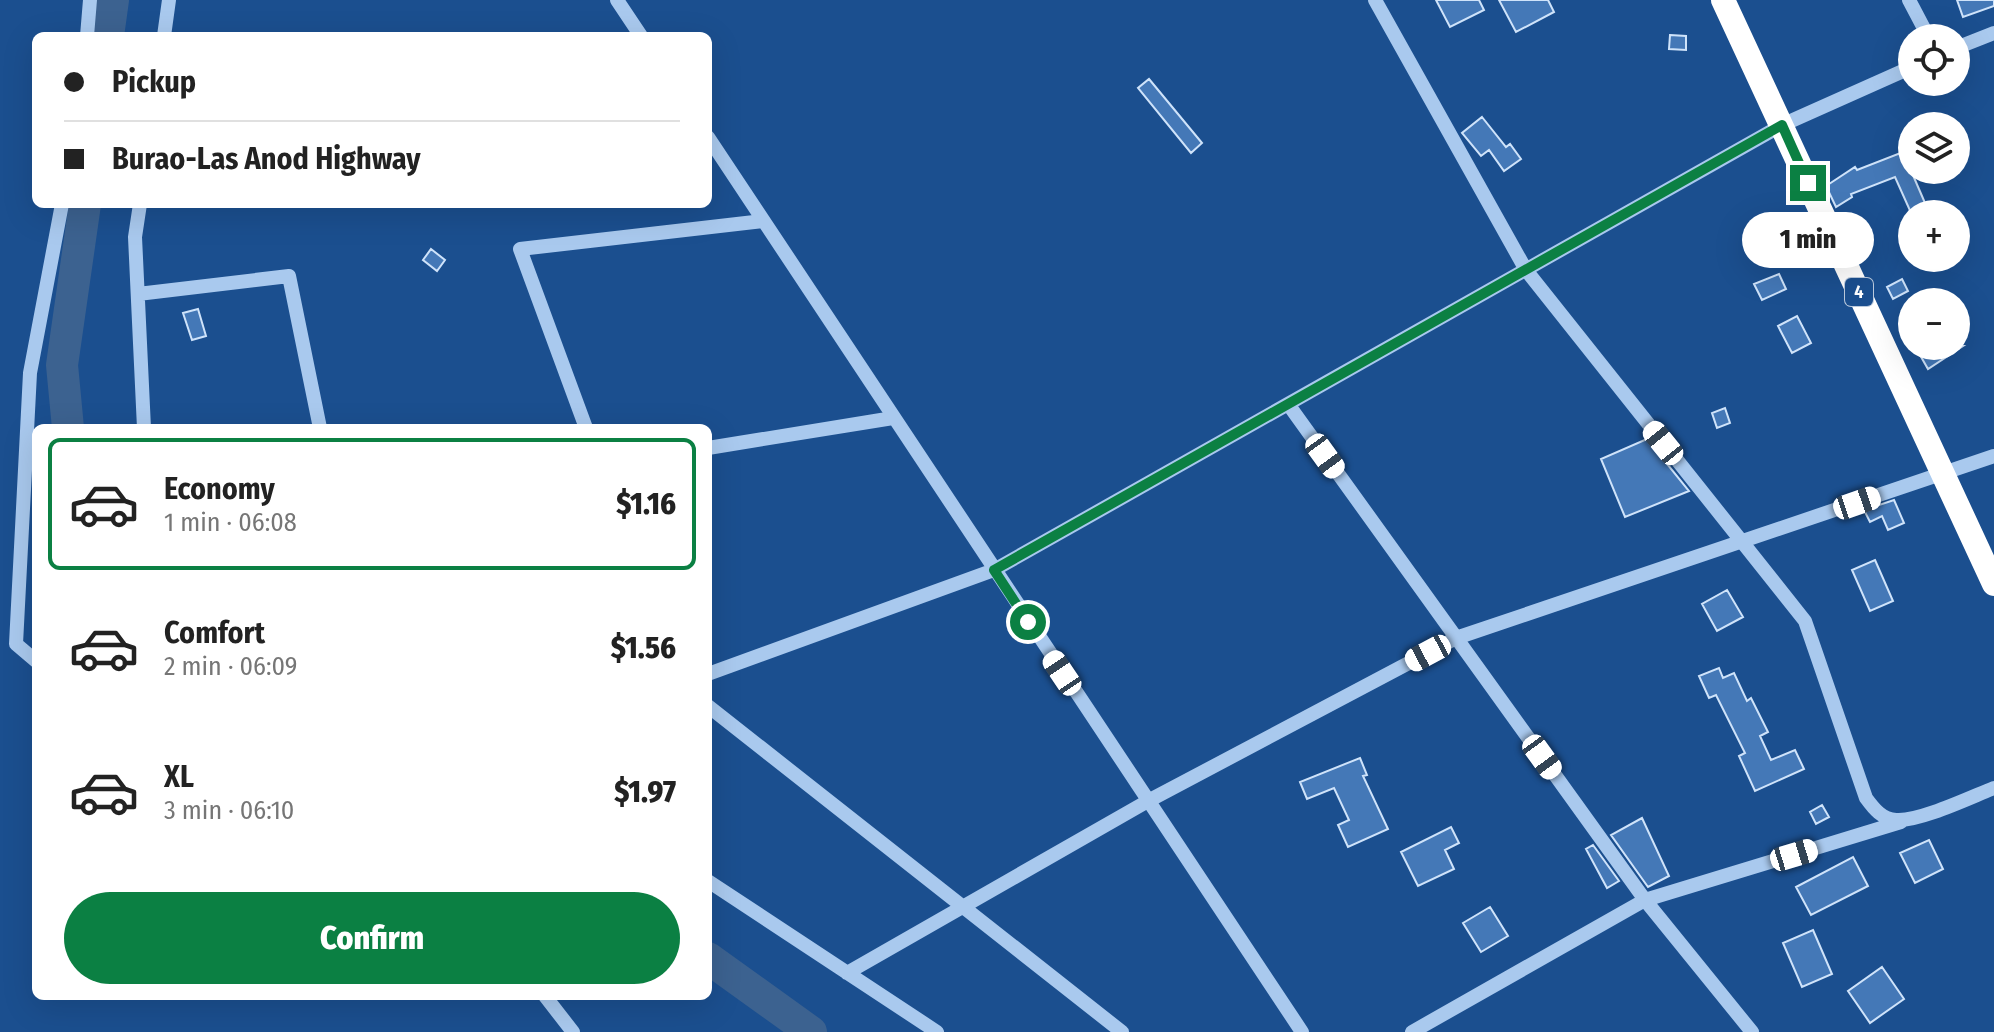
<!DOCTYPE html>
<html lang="en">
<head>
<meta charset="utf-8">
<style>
  :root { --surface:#fff; --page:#f2f2f2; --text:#222; --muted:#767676; --line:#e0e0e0; --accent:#0b8043 }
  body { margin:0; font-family:"Fira Sans Condensed",sans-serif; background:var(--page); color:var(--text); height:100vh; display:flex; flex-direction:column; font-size:30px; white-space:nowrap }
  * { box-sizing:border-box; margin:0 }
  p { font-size:26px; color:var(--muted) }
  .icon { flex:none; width:44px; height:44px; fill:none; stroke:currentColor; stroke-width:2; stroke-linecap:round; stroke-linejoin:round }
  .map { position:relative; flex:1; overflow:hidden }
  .panel { position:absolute; left:32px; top:424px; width:680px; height:576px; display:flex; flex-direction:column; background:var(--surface); border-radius:12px; box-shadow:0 8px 32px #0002 }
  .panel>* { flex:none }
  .top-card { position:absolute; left:32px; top:32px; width:680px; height:176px; border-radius:12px; box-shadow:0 8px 32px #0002; display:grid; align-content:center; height:176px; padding:0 32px; background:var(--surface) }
  .buttons { position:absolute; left:1898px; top:24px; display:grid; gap:16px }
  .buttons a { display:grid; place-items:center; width:72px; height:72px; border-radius:50%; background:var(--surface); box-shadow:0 8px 32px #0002; font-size:40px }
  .end { position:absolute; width:36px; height:36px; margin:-18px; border:10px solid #0b8043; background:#fff; box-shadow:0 0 0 4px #fff }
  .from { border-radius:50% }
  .bubble { position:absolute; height:56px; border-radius:28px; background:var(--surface); box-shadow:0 8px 32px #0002; font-size:26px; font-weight:800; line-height:56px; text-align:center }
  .car { position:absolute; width:24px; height:48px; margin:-24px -12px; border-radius:10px; box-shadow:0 0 6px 2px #0007; background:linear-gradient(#fff 24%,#345 0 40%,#fff 0 76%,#345 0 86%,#fff 0) }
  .top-card b { display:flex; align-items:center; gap:28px; height:76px; font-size:30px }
  .top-card b+b { border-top:2px solid var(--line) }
  .top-card i { width:20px; height:20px; background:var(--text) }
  ul { padding:14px 0 0; list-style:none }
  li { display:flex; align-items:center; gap:24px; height:132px; margin:0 16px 12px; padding:0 16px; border:4px solid transparent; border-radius:12px }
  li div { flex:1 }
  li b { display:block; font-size:30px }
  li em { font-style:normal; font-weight:800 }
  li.on { border-color:var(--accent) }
  li>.icon { width:72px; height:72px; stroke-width:1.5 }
  .button { display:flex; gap:16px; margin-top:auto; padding:16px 32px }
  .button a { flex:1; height:92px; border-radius:48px; background:var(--accent); color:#fff; font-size:32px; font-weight:800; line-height:92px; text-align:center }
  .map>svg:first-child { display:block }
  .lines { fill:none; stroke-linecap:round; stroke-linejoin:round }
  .river { stroke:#3c6290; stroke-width:32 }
  .building { fill:#4478b7; stroke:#cfe3fa; stroke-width:2 }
  .minor { stroke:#a9c9ee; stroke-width:14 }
  .highway { stroke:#fff; stroke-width:24 }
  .route { stroke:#0b8043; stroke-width:10 }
  .labels { text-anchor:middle; stroke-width:7; stroke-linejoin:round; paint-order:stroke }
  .shield { fill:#1b4f8f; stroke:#bbcadd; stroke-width:2 }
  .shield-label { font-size:18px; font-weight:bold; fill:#fff }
</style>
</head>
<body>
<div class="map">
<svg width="1994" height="1032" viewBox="0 0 1994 1032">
  <rect width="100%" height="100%" fill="#1b4f8f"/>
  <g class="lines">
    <!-- river -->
    <path class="river" d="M108 36 113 0
      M68 428 62 365 85 204
      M708 958 811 1032"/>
  </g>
  <!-- building -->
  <path class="building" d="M1436 0H1479L1484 10 1450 27Z
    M1499 0H1548L1554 12 1516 32Z
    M1957 0H1994V6L1963 17Z
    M1670 35 1686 36V50L1669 49Z
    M1149 79 1202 143 1191 153 1138 88Z
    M1482 117 1506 147 1510 144 1521 159 1504 171 1489 150 1481 156 1462 133Z
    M1903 152 1928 210 1912 215 1895 177 1851 194 1852 197 1836 207 1826 186 1855 167 1857 170Z
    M431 249 445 260 437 271 423 260Z
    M1779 274 1786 289 1762 300 1754 284Z
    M1902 279 1908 291 1893 299 1887 287Z
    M198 309 206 336 192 340 183 313Z
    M1797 316 1811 343 1792 353 1778 326Z
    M1934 346H1963L1928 369 1920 355Z
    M1725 408 1730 423 1717 428 1712 413Z
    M1647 439 1689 491 1625 517 1601 459Z
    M1894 500 1904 523 1888 530 1882 516 1870 522 1864 510Z
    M1875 560 1893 601 1870 611 1852 570Z
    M1727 590 1743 617 1717 631 1702 604Z
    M1719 668 1723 678 1734 673 1747 701 1751 698 1768 732 1760 736 1771 760 1795 750 1804 769 1755 791 1739 756 1745 753 1716 695 1709 698 1699 676Z
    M1360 758 1367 775 1363 776 1388 829 1348 847 1338 825 1349 820 1334 788 1307 799 1300 782Z
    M1822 805 1829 817 1816 824 1810 812Z
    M1642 818 1669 876 1648 887 1611 835Z
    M1451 827 1459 843 1445 850 1454 869 1418 886 1401 852Z
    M1929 840 1943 869 1915 883 1900 853Z
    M1593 845 1619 881 1607 888 1586 849Z
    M1853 857 1868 886 1811 915 1796 887Z
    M1490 907 1508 936 1481 952 1463 923Z
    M1813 930 1832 974 1802 987 1783 943Z
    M1882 967 1904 999 1870 1023 1848 991Z"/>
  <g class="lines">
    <!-- minor -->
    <path class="minor" d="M617 0 641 36
      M1375 0 1526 270 1805 621 1866 798C1874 809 1882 819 1896 820 1919 822 1971 797 1994 788
      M1909 0 1929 38
      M87 36 90 0
      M164 36 169 0
      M1956 48 1994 33
      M708 137 1302 1032
      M140 204 135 237 144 428
      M138 294 289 276 320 428
      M1288 404 1645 900 1752 1032
      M586 428 520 249 763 221
      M708 448 893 418
      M36 661 16 644 30 373 62 204
      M708 674 994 570 1782 125 1912 67
      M708 706 1122 1032
      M708 881 937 1032
      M847 973 1148 801 1456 638 1994 456
      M545 996 573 1032
      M1412 1032 1645 900 1901 822"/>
    <!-- highway -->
    <path class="highway" d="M1723 0 1994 584"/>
  </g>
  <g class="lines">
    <!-- route -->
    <path class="route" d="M1028 622 994 570 1782 125 1808 183"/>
  </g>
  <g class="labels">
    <!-- shield labels -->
    <rect class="shield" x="1845" y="278" width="28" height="28" rx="6"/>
    <g class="shield-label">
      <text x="1859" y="298">4</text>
    </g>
  </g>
</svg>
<div class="buttons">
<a><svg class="icon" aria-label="locate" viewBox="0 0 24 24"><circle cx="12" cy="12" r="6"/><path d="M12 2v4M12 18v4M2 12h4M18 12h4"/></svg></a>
<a><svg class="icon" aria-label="layers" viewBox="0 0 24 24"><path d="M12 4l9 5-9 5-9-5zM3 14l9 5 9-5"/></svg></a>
<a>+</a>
<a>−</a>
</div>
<i class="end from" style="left:1028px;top:622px"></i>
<i class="end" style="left:1808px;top:183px"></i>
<div class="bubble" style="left:1742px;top:212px;width:132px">1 min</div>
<i class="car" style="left:1663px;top:443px;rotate:321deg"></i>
<i class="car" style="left:1325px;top:456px;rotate:144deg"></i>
<i class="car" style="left:1857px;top:503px;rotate:71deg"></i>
<i class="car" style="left:1428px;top:653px;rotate:242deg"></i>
<i class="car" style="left:1062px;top:673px;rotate:326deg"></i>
<i class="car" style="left:1542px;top:757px;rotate:144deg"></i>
<i class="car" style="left:1794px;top:855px;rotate:73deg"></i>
<div class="top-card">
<b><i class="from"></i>Pickup</b>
<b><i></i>Burao-Las Anod Highway</b>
</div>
<section class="panel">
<ul>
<li class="on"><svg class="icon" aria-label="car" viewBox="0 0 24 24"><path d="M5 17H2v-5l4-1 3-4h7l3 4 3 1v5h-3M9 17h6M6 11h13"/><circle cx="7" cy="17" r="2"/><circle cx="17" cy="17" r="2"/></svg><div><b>Economy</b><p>1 min · 06:08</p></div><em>$1.16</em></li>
<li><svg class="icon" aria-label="car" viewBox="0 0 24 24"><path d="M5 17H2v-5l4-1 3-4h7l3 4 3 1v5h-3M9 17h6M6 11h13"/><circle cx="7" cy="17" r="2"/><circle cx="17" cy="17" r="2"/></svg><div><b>Comfort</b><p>2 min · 06:09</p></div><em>$1.56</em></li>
<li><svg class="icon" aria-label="car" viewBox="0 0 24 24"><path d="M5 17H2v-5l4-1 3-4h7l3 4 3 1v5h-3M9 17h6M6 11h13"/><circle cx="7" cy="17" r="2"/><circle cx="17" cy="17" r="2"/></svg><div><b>XL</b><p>3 min · 06:10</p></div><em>$1.97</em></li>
</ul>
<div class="button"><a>Confirm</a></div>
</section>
</div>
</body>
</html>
